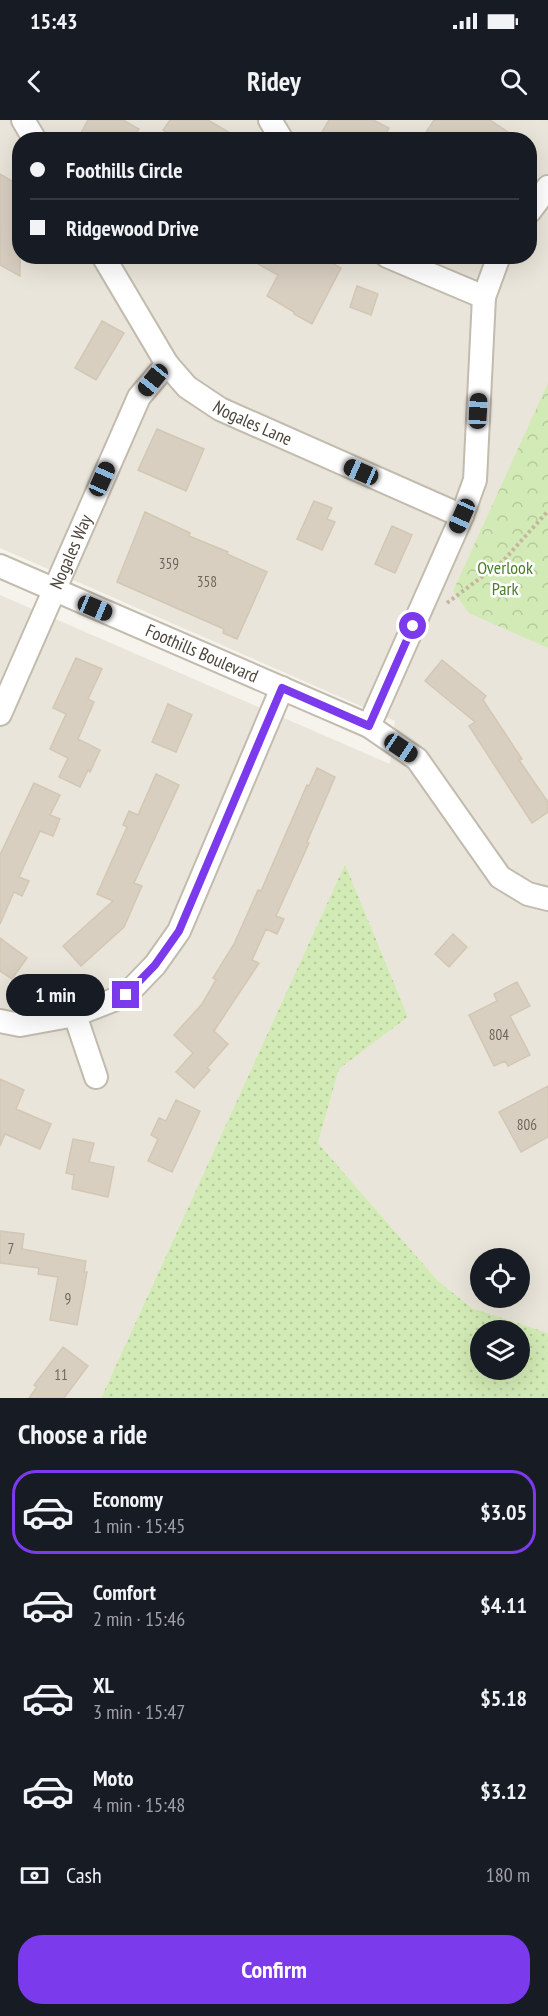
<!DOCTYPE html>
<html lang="en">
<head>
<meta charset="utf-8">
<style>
  :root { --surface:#171b24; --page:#242831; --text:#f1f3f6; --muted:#9ea1a6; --line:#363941; --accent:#7c3aed }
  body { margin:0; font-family:"PT Sans Narrow",sans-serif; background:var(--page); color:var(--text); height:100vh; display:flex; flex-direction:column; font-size:22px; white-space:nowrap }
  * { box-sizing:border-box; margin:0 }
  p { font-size:20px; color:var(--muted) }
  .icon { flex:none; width:33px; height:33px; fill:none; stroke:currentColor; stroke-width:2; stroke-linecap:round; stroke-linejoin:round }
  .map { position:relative; height:1278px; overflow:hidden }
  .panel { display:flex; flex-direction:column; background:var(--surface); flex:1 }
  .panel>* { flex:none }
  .guide { position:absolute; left:12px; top:12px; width:525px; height:132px; border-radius:24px; box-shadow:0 6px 24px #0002; display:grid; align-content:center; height:132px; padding:0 18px; background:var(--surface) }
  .controls { position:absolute; left:470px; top:1128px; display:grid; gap:12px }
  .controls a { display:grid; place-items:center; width:60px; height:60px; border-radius:50%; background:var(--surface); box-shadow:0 6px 24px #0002; font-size:30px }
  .end { position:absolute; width:27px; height:27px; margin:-14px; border:8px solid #7c3aed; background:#fff; box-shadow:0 0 0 3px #fff }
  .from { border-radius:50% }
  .bubble { position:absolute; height:42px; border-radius:21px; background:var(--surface); box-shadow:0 6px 24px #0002; font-size:20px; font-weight:700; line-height:42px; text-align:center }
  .car { position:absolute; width:18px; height:36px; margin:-18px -9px; border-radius:8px; box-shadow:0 0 4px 2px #0007; background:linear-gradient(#222 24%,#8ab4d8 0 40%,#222 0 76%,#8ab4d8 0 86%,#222 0) }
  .guide b { display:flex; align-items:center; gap:21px; height:57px; font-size:22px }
  .guide b+b { border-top:2px solid var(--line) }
  .guide i { width:15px; height:15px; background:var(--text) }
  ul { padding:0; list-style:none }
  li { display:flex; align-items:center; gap:18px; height:84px; margin:0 12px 9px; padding:0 6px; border:3px solid transparent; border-radius:24px }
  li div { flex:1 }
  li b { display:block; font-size:22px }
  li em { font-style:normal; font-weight:700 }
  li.on { border-color:var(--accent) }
  li>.icon { width:54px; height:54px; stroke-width:1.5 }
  h2 { padding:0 18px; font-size:27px; line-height:72px }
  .pay { display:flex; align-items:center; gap:15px; height:66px; padding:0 18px; font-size:22px }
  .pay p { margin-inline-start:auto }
  .cta { display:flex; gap:12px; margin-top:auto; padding:12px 18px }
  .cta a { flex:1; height:69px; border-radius:24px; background:var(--accent); color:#fff; font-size:24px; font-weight:700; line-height:69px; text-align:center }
  .status { display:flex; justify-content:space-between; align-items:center; height:42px; padding:0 30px; background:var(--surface); direction:ltr }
  .status svg { height:16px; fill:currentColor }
  header { display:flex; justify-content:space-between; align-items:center; height:78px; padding:0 18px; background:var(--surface); font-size:27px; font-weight:700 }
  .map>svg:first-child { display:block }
  .residential { fill:#eae5da; fill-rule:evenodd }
  .grass { fill:url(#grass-dots); fill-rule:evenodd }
  .park { fill:url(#park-crowns) }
  .building { fill:#d8cfc1; stroke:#d3c7b4; stroke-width:1.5 }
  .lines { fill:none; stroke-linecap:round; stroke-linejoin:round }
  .minor-casing { stroke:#c2bbae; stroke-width:26 }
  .path { stroke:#c4b79f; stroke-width:4; stroke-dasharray:3 3; stroke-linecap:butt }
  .minor { stroke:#fff; stroke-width:22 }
  .route { stroke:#7c3aed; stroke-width:8 }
  .labels { text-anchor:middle; stroke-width:5; stroke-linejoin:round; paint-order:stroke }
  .number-label { font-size:15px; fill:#6e675b }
  .street-label { font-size:18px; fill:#4b4439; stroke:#fff }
  .park-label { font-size:18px; fill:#4a7f2a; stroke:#fff }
</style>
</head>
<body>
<div class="status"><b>15:43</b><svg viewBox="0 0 49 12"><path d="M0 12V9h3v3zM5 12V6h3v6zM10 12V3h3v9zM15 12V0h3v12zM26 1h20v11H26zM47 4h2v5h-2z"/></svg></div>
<header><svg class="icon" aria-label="back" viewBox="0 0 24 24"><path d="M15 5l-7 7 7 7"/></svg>Ridey<svg class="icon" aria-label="search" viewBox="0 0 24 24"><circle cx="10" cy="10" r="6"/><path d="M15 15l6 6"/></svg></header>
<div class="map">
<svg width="548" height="1278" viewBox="0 0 548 1278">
  <defs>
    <pattern id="grass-dots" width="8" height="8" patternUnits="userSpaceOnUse" patternTransform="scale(1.5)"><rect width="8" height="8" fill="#d2eab5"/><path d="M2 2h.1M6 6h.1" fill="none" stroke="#b6ca9c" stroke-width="1.8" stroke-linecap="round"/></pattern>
    <pattern id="park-crowns" width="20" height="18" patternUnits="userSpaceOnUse" patternTransform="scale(1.5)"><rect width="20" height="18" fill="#d2eab5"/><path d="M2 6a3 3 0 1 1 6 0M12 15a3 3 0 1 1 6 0" fill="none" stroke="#b6ca9c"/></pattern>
  </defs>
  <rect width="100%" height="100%" fill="#f6f3ec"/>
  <!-- residential -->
  <path class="residential" d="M0 0H548V1213L472 1188 438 1161 318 1023 339 949 408 897 345 744 101 1278H0V475L390 644 395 601 0 428ZM20 20H530V136H20ZM480 1138H519V1178H480Z"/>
  <!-- grass -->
  <path class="grass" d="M345 744 408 897 339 949 318 1023 438 1161 472 1188 548 1213V1278H101ZM480 1210H519V1250H480Z"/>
  <!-- park -->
  <path class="park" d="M548 263V528L469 493 453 471Z"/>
  <!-- building -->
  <path class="building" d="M88 0H123L139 9 133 20H89L80 15Z
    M170 0H208L242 20H177L163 10Z
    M329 0H373L389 8 382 20H336L322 12Z
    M434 0H490L520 20H421Z
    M0 54 20 66V156L0 145Z
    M244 136H320L341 148 312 204 294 194V192L267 176 278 155Z
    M357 166 378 174 371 195 350 187Z
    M102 201 124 213 96 260 75 248Z
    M157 309 204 329 186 371 138 350Z
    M314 381 332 388 327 399 335 402 322 430 297 419Z
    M145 392 190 413 189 416 228 432 227 434 267 452 237 519 223 513 224 509 117 462Z
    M392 406 412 415 395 453 375 444Z
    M76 538 102 549 88 579 94 582 78 619 100 630 90 652 88 650 80 667 59 657 68 638 50 629 66 594 53 588Z
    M442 540 486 576 483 580 522 639 519 640 548 682V692L532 703 469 606 475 602 425 561Z
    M168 584 192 595 176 632 152 622Z
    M317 648 335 657 307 722 309 723 276 796 284 799 277 814 266 809 252 840 259 843 214 911 228 924 207 948 210 950 194 968 176 952 193 933 174 915 202 884 216 860 213 858 234 824 258 770 261 771 307 665 309 666Z
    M156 654 179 665 134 763 142 766 124 807 81 846 63 826 113 781 97 774 127 707 123 705 129 691 138 695Z
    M34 663 60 675 50 695 60 699 53 716 40 711 19 757 29 761 22 776 14 772 0 804V735Z
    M453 814 467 827 449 847 435 834Z
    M0 818 27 838 12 859 0 851Z
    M517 862 530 886 510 896 530 935 508 946 505 941 494 946 469 895 497 881 494 874Z
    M0 959 24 970 16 989 51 1004 40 1029 5 1014 0 1026Z
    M548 966V1017L521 1032 499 992Z
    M176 980 200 991 172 1052 148 1041 158 1019 151 1015 159 998 166 1001Z
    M73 1019 94 1023 89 1042 114 1047 108 1077 72 1069 74 1055 66 1053Z
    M0 1111 24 1114 22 1129 86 1141 84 1152H87L77 1205 50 1200 58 1157 38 1154 39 1148 0 1143Z
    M63 1227 88 1246 64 1278H29L37 1267 34 1265Z"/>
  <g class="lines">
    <!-- minor casing -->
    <g class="minor-casing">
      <g id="minor">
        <path d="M23 0 35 20"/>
        <path d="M270 0 282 20"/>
        <path d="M530 91 548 67"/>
        <path id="s1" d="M103 136 167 244 187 267 220 289 462 396"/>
        <path d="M387 136 484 177"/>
        <path id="s2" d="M0 446 369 606 417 639 500 757 528 774 548 779"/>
        <path id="s3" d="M0 594 139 277 167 244"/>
        <path d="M369 606 462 396 475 360 484 177 499 136"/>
        <path d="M75 895 96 957"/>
        <path d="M0 901 20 905 75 895 126 875 155 845 179 811 282 568"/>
      </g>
    </g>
    <!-- path -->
    <path class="path" d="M447 483 503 441 548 391"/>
    <!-- minor -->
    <use href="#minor" class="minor"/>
  </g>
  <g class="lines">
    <!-- route -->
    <path class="route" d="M126 875 155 845 179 811 282 568 369 606 413 506"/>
  </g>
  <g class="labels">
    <!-- number labels -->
    <g class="number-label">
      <text x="169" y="449">359</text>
      <text x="207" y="467">358</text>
      <text x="499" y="920">804</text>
      <text x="527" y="1010">806</text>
      <text x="11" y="1134">7</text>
      <text x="68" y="1184">9</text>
      <text x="61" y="1260">11</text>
    </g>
    <!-- street labels -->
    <g class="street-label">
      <text dy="6" stroke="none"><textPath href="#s1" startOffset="231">Nogales Lane</textPath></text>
      <text dy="6" stroke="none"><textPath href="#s3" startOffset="177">Nogales Way</textPath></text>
      <text dy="6" stroke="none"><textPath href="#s2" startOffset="220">Foothills Boulevard</textPath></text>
    </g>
    <!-- park labels -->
    <g class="park-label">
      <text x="505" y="454">Overlook<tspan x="505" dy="21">Park</tspan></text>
    </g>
  </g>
</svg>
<div class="controls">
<a><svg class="icon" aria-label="locate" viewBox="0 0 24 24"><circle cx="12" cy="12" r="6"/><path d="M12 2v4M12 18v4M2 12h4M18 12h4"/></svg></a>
<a><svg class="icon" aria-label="layers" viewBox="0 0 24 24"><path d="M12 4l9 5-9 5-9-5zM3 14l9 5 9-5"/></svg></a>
</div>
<i class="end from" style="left:413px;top:506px"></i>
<i class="end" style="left:126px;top:875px"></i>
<div class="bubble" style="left:6px;top:854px;width:99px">1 min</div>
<i class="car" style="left:153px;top:260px;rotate:219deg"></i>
<i class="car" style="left:478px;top:291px;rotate:3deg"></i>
<i class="car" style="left:361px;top:352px;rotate:294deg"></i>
<i class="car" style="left:102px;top:359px;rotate:24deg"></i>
<i class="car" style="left:462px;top:396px;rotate:204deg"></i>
<i class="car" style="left:95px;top:488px;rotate:113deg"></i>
<i class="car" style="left:401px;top:628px;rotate:124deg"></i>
<div class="guide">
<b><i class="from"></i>Foothills Circle</b>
<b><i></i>Ridgewood Drive</b>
</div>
</div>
<section class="panel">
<h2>Choose a ride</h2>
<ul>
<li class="on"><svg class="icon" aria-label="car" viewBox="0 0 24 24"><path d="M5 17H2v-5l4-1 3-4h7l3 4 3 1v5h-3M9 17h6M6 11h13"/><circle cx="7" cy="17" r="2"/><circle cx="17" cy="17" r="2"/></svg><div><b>Economy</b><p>1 min · 15:45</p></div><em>$3.05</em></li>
<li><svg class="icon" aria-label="car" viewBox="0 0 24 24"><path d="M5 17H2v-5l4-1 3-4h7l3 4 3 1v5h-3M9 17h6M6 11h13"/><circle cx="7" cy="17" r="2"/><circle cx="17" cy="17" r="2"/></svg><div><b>Comfort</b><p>2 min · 15:46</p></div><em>$4.11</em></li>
<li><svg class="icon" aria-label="car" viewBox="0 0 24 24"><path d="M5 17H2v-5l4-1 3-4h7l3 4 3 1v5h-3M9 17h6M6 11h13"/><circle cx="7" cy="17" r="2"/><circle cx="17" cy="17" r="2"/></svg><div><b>XL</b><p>3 min · 15:47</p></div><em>$5.18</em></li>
<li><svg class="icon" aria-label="car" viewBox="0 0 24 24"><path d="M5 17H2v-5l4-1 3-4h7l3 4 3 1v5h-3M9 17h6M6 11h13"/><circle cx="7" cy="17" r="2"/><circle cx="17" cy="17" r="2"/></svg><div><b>Moto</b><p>4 min · 15:48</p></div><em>$3.12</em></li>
</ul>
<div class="pay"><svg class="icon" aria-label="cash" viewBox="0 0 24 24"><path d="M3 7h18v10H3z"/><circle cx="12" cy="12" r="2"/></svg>Cash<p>180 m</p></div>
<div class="cta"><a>Confirm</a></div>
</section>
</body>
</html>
